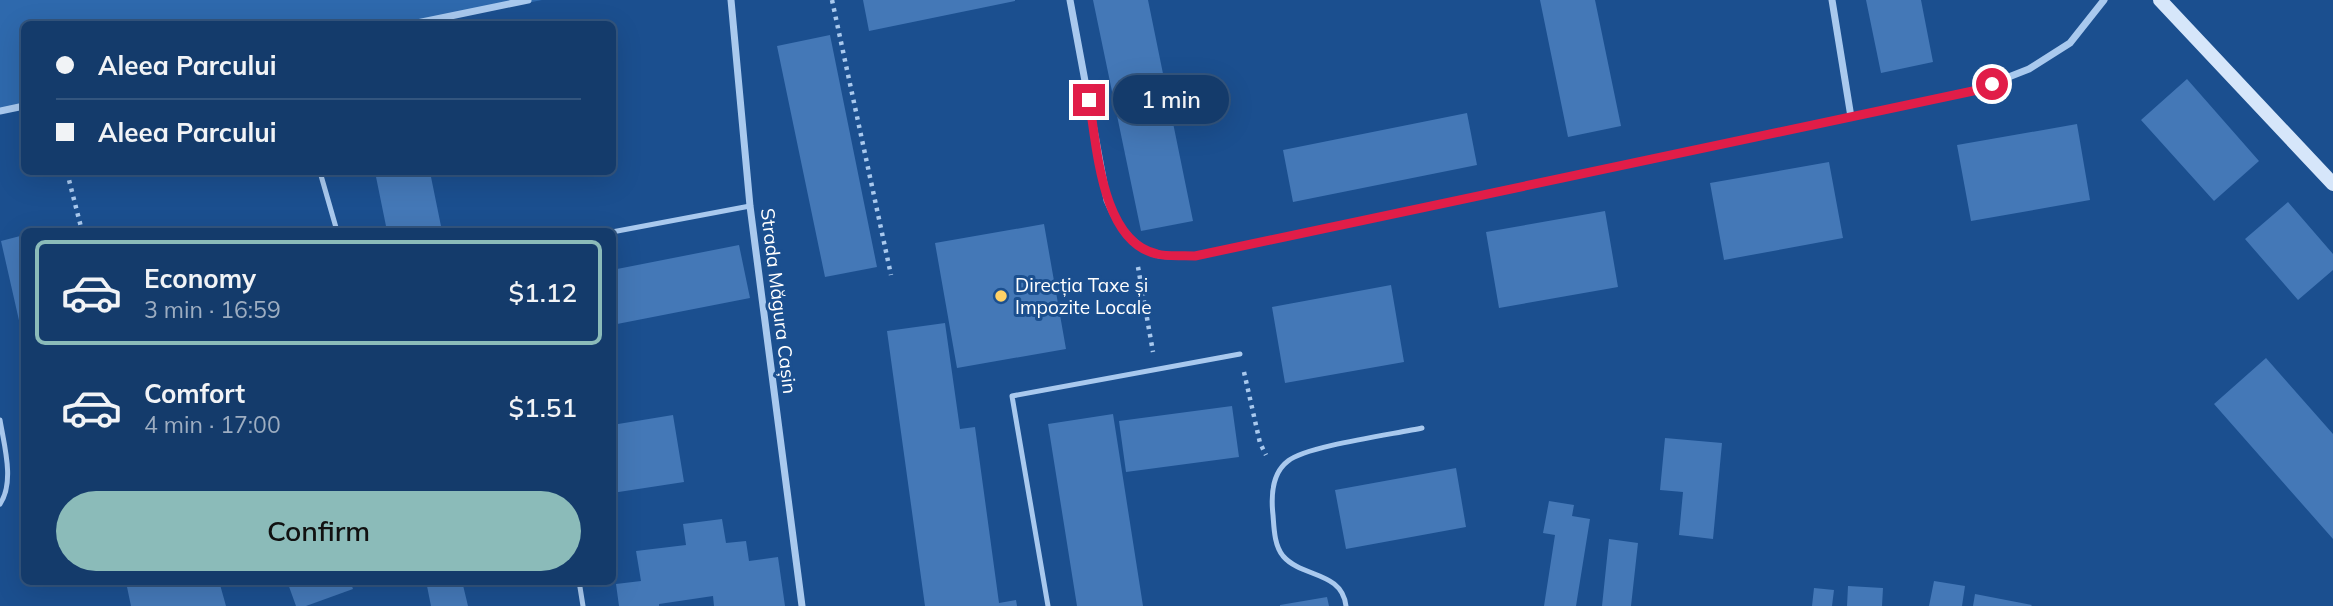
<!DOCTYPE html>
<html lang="en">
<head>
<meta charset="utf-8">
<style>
  :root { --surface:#143b6b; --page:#214673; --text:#f1f3f6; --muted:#9dadc1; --line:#33557e; --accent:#8bbbb9 }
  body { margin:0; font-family:Mulish,sans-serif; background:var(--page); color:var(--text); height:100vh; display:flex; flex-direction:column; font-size:26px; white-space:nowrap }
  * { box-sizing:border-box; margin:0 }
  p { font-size:23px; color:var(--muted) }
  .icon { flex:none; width:38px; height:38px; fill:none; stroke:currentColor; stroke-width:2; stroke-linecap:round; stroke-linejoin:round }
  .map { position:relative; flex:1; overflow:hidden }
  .drawer { position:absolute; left:21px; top:228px; width:595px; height:357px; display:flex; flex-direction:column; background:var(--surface); border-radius:10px; box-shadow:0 7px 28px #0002,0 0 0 2px var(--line) }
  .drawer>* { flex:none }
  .guide { position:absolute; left:21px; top:21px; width:595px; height:154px; border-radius:10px; box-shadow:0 7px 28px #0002,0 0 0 2px var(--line); display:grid; align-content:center; height:154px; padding:0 35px; background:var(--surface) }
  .end { position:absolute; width:32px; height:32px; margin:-16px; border:9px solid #e11d48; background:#fff; box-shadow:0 0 0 4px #fff }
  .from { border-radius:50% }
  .bubble { position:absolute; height:49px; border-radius:24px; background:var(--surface); box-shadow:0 7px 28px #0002,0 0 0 2px var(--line); font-size:23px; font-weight:600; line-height:49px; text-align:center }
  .guide b { display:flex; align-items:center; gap:24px; height:66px; font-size:26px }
  .guide b+b { border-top:2px solid var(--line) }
  .guide i { width:18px; height:18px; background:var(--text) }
  ul { padding:12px 0 0; list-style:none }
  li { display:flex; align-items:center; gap:21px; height:105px; margin:0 14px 10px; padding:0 21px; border:4px solid transparent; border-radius:10px }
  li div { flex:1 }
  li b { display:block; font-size:26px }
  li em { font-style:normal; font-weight:600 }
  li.selected { border-color:var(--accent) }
  li>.icon { width:63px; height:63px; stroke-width:1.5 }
  .primary-button { display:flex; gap:14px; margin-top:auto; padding:14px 35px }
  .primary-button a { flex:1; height:80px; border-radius:42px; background:var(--accent); color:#111; font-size:28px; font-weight:600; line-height:80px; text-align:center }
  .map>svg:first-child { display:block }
  .green { fill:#2e69ad }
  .building { fill:#4478b7 }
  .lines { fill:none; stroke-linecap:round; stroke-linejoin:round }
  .path { stroke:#a9c9ee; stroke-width:4.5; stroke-dasharray:3.5 5; stroke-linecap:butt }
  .lane { stroke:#a9c9ee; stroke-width:5 }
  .street { stroke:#a9c9ee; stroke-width:7 }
  .secondary { stroke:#d6e6fa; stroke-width:14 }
  .route { stroke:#e11d48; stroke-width:9 }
  .poi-dot { fill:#ffd166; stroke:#1b4f8f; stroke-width:2.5 }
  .labels { text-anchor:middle; stroke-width:6; stroke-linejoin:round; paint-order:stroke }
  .poi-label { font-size:19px; fill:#fff; stroke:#1b4f8f; text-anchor:start }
  .street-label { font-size:19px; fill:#fff; stroke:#1b4f8f }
</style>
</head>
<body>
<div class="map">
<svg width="2333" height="606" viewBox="0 0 2333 606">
  <rect width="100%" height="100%" fill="#1b4f8f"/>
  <!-- green -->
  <path class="green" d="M0 0H542L423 24H24V106L0 111Z"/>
  <!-- building -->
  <path class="building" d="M863 0H1015V1L869 31Z
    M1093 0H1148L1193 221 1141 231Z
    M1540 0H1595L1621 126 1568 137Z
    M1866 0H1921L1933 62 1881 73Z
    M830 35 877 267 825 277 777 46Z
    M2187 79 2259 161 2214 201 2141 120Z
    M1467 113 1477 165 1293 202 1283 150Z
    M2077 124 2090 200 1971 221 1957 145Z
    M1829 162 1843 238 1724 260 1710 183Z
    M375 172H430L442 231H387Z
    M2288 202 2333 254V270L2298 300 2245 239Z
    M1605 211 1618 287 1499 308 1486 232Z
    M1044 224 1066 349 957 368 935 243Z
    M24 235V337L23 338 1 241Z
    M739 245 750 298 612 325V270Z
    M1391 285 1404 362 1285 383 1272 307Z
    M945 323 960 429 975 427 999 603 1016 600 1017 606H925L887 331Z
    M2266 358 2333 434V539L2214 404Z
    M1232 406 1239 457 1126 472 1119 421Z
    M1113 414 1143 606H1077L1048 424Z
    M673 415 684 482 612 493V425Z
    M1665 438 1722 443 1713 539 1679 535 1683 492 1660 490Z
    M1456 468 1466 527 1346 549 1335 490Z
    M1549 501 1574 505 1572 516 1590 519 1576 606H1544L1555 535 1543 533Z
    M722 519 726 543 746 541 749 561 778 557 785 606H714L713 596 659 604V606H619L616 584 641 581 636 551 686 545 683 524Z
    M1609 539 1638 543 1631 606H1602Z
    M153 581H219L226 606H131L127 587Z
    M287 581H350L353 589 306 606H296Z
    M426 581H462L468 606H431Z
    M1934 581 1965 586 1962 606H1929Z
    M1848 586 1883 588 1882 606H1847Z
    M1814 588 1834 590 1832 606H1812Z
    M1975 594 2032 605 2031 606H1973Z
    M1327 597 1329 606H1280V605Z"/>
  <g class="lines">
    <!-- path -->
    <path class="path" d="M832 0 891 275
      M67 172 82 231
      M1138 267 1153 352
      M1244 372 1260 443 1266 455"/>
    <!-- lane -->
    <path class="lane" d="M320 172 337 231
      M612 232 750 206
      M0 420C4 445 15 482 0 504
      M579 581 583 606
      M1048 606 1012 396 1240 354
      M1346 606C1342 571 1302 578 1283 556 1274 545 1274 527 1273 515 1271 497 1272 473 1288 461 1306 446 1395 434 1422 428"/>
    <!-- street -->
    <path class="street" d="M731 0 750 206 802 606
      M1070 0 1107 200C1117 223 1129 245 1155 254 1166 257 1182 255 1195 256L1973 91 2029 69 2070 43 2104 0
      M1832 0 1851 117
      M412 24 528 0
      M0 111 24 106"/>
    <!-- secondary -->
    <path class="secondary" d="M2160 0 2333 184"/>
  </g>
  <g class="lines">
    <!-- route -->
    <path class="route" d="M1089 100C1097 145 1101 242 1157 254 1168 257 1183 255 1195 256L1973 91 1992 84"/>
  </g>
  <!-- markers -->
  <circle class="poi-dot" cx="1001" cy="296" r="7"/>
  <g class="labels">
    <!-- poi labels -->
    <g class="poi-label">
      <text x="1015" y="292">Direcția Taxe și<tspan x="1015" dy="22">Impozite Locale</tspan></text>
    </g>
    <!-- street labels -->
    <g class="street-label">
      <text transform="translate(779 301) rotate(83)" y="7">Strada Măgura Cașin</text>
    </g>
  </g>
</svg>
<i class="end from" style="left:1992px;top:84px"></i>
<i class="end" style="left:1089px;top:100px"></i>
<div class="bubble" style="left:1113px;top:75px;width:116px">1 min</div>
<div class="guide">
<b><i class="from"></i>Aleea Parcului</b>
<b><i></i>Aleea Parcului</b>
</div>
<section class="drawer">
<ul>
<li class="selected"><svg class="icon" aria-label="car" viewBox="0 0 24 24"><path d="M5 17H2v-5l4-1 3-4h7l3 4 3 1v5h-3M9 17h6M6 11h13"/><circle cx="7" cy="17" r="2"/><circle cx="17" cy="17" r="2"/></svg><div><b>Economy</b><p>3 min · 16:59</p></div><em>$1.12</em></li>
<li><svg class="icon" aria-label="car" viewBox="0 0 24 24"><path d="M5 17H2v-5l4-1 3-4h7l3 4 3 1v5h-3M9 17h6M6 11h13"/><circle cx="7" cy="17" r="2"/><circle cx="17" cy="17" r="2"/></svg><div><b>Comfort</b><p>4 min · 17:00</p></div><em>$1.51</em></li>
</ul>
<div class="primary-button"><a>Confirm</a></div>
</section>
</div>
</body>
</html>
